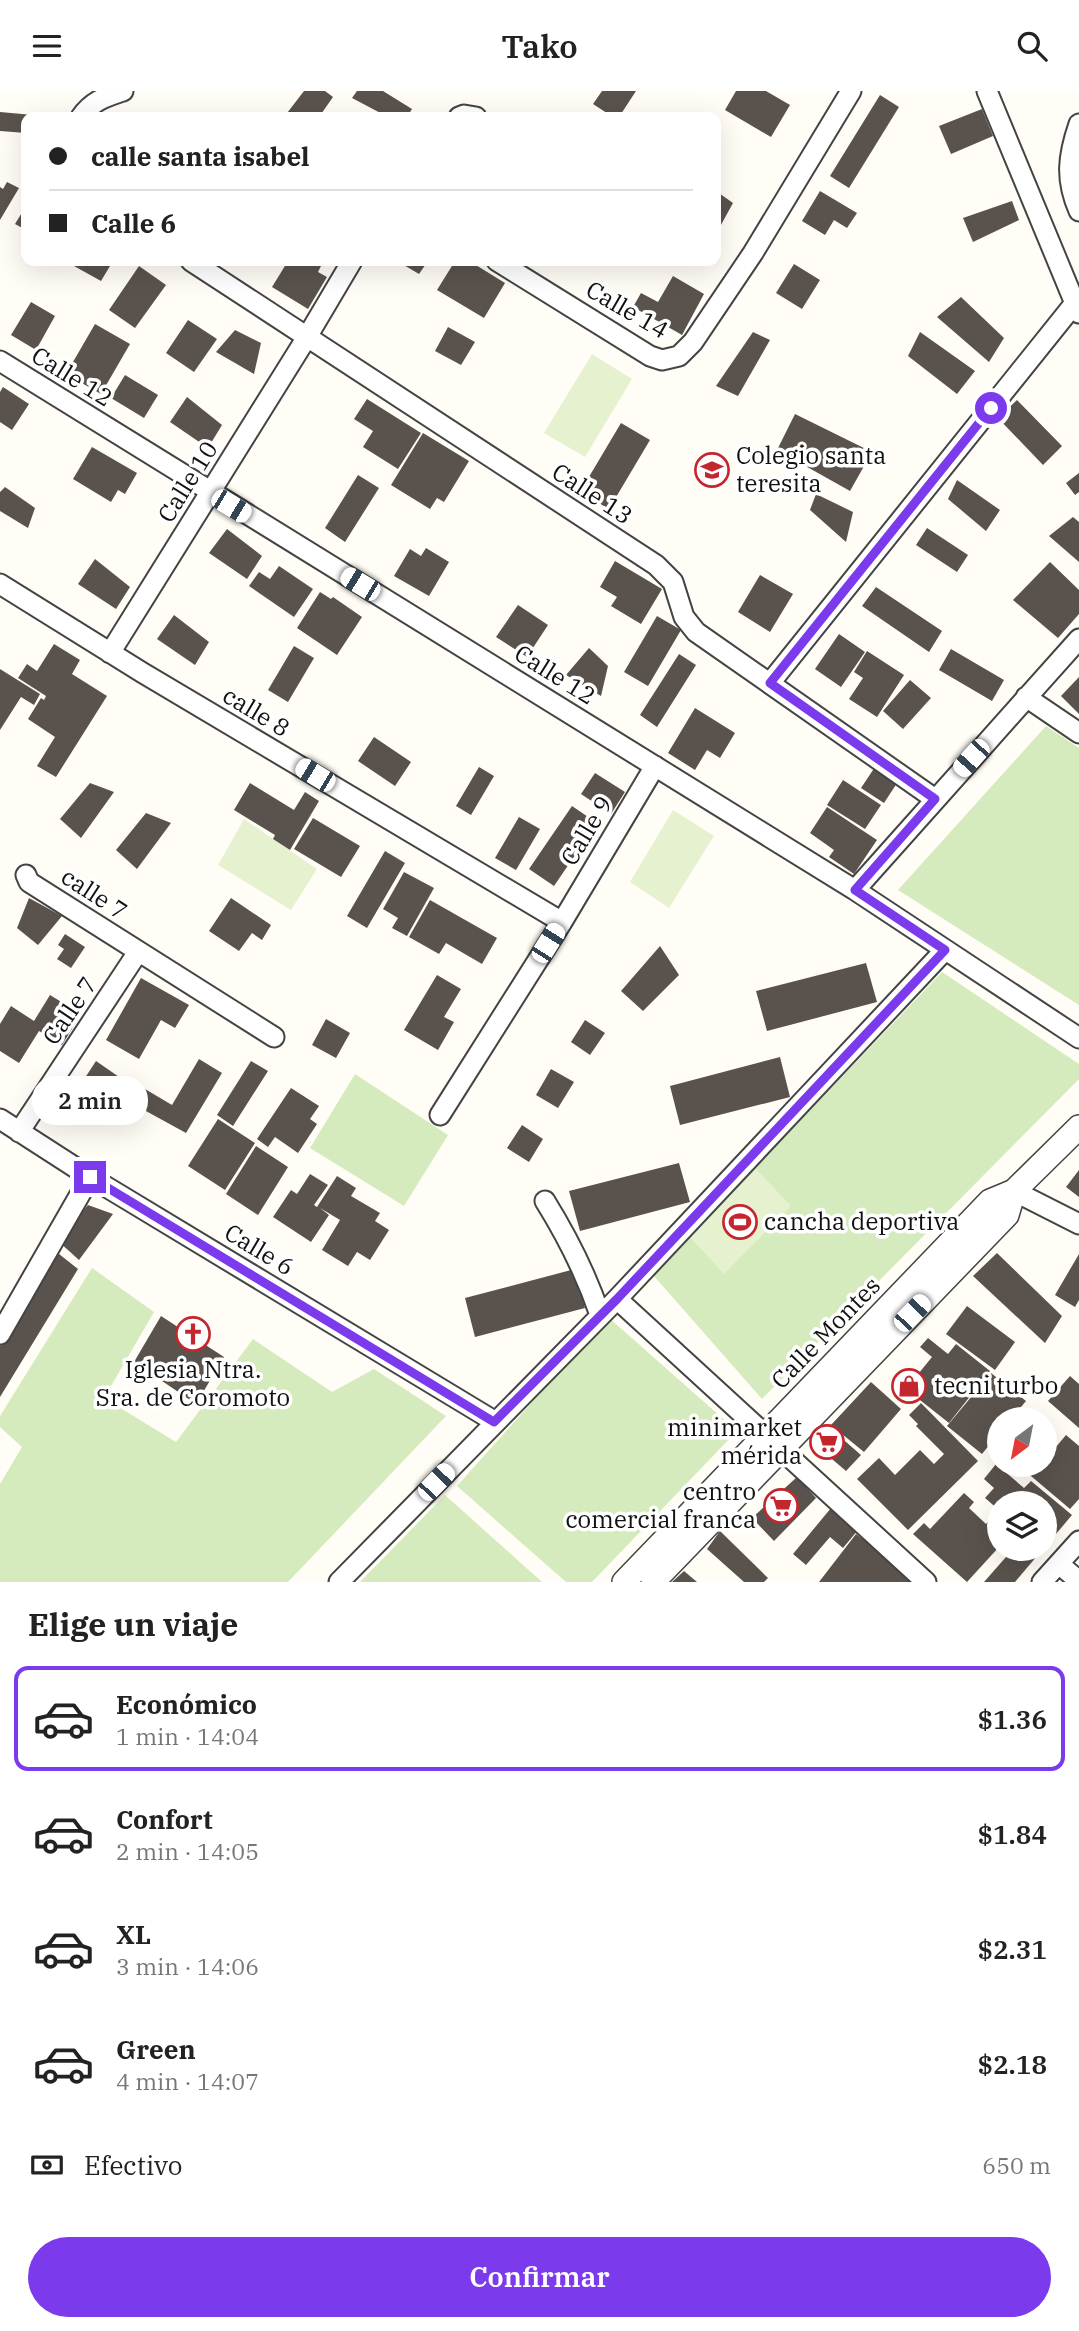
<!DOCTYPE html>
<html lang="es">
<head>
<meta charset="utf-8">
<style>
  :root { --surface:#fff; --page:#f2f2f2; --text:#222; --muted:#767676; --line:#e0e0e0; --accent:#7c3aed }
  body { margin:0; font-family:"IBM Plex Serif",serif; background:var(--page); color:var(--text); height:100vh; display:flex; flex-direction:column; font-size:26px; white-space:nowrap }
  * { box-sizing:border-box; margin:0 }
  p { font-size:23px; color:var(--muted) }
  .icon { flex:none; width:38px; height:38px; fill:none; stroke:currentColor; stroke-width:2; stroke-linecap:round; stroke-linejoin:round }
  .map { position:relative; height:1491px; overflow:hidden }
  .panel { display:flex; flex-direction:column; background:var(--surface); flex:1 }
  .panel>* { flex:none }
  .banner { position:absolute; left:21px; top:21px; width:700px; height:154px; border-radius:14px; box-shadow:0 7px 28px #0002; display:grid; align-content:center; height:154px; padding:0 28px; background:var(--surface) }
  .needle { width:46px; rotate:212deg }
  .tools { position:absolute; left:987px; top:1316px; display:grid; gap:14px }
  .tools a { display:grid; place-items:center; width:70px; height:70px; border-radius:50%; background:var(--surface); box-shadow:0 7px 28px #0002; font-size:35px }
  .end { position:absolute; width:32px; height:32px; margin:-16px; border:9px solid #7c3aed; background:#fff; box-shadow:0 0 0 4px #fff }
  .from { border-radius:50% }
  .bubble { position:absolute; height:49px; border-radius:24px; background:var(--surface); box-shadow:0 7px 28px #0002; font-size:23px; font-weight:600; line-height:49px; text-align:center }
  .car { position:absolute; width:21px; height:42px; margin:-21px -10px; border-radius:9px; box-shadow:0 0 5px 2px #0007; background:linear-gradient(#fff 24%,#345 0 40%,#fff 0 76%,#345 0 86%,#fff 0) }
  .banner b { display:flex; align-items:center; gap:24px; height:66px; font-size:26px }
  .banner b+b { border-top:2px solid var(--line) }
  .banner i { width:18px; height:18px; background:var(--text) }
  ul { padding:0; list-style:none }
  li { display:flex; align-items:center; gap:21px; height:105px; margin:0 14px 10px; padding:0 14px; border:4px solid transparent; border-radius:14px }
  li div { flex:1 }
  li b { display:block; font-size:26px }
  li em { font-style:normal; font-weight:600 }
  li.selected { border-color:var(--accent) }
  li>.icon { width:63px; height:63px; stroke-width:1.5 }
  h2 { padding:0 28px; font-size:32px; line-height:84px }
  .pay { display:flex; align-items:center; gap:18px; height:77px; padding:0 28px; font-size:26px }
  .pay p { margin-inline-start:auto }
  .primary-button { display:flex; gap:14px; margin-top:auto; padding:14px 28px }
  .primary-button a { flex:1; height:80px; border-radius:42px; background:var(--accent); color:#fff; font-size:28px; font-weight:600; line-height:80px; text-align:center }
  header { display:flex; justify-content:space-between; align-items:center; height:91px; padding:0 28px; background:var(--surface); font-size:32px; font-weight:600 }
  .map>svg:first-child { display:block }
  .green { fill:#d5ebbd }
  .pitch { fill:#e6f2cf }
  .building { fill:#5a524d }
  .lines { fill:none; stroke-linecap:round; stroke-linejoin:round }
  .minor-casing { stroke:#444; stroke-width:23 }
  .tertiary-casing { stroke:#444; stroke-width:26 }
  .minor { stroke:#fff; stroke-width:19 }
  .tertiary { stroke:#fff; stroke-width:23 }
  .route { stroke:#7c3aed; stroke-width:9 }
  .labels { text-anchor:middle; stroke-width:7; stroke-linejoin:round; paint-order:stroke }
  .street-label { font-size:24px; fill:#111; stroke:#fff }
  .poi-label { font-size:24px; fill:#111; stroke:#fff; text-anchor:start }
</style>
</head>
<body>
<header><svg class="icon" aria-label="menu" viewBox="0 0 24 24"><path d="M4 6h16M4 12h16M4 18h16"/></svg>Tako<svg class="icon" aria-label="search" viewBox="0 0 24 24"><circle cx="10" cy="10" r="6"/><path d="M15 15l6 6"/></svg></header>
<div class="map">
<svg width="1079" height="1491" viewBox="0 0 1079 1491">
  <rect width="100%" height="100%" fill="#fffdf5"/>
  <!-- green -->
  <path class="green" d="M1046 635 1079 657V914L898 799Z
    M942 881 1079 973V988L762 1308 653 1184Z
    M355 983 448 1044 404 1115 310 1057Z
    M92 1177 154 1221 104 1307 176 1351 253 1248 332 1301 374 1278 446 1325 288 1491H0V1393L22 1356 0 1336V1325Z
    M608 1226 737 1340 592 1491H566L457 1395Z
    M445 1404 542 1491H360Z"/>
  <!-- pitch -->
  <path class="pitch" d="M592 263 632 288 585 366 544 342Z
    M673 719 714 745 669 817 630 791Z
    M244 728 317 778 291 819 218 774Z
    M756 1078 791 1115 724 1183 690 1146Z"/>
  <!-- building -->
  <path class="building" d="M304 0H325L333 6 319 26H284Z
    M357 0H383L412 18 407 26H388L352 7Z
    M602 0H636L619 26H613L593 13Z
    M736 0H766L790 14 771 46 725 19Z
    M880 4 899 16 849 97 830 85Z
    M982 18 993 45 951 63 939 35Z
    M0 21 33 24 32 26H26V42L0 40Z
    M7 91 19 97 0 129V96L3 98Z
    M716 100 733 112 716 143Z
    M820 100 857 122 847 137 834 129 825 144 802 130Z
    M1012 110 1019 129 973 151 963 127Z
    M26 115V139L15 133Z
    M78 170H113L101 190 74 175Z
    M288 170H316L322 173 318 181 327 186 308 218 272 196Z
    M397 170H428L419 183Z
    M455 170H472L471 171 505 192 484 227 437 199Z
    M794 173 820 189 802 218 776 202Z
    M139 175 166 194 135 237 109 219Z
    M673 185 704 203 682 244 633 216 641 202 658 211Z
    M961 206 1004 247 989 271 937 226Z
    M31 211 55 225 36 259 11 244Z
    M188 229 217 248 194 281 166 262Z
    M95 233 130 253 101 303 66 283Z
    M448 236 475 251 461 274 435 260Z
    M235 239 261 252 254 283 216 261Z
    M753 241 770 249 738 305 716 295Z
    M920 241 975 280 957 303 908 265Z
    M125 284 158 304 144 327 111 307Z
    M3 296 29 313 12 339 0 331V301Z
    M187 306 222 334 208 357 170 331Z
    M367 308 421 342 398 378 363 356 373 340 354 328Z
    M1017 309 1062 355 1043 374 998 327Z
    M795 323 872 361 850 400 777 359Z
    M621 332 650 349 609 418 580 401Z
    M423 342 469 370 444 411 437 407 430 418 391 394Z
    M92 356 137 382 125 403 118 399 111 411 73 388Z
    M1079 382V401L1075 404 1066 392Z
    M358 384 379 397 345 451 325 437Z
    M957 389 1000 419 986 440 948 408Z
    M5 396 35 417 28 437 0 420V401Z
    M816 403 853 421 846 451 810 419Z
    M1073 426 1079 431V471L1049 445Z
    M927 437 968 464 957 481 916 454Z
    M227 438 262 465 247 488 209 462Z
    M426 457 449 471 429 505 394 485 410 458 421 465Z
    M95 468 130 496 116 518 78 493Z
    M615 470 662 498 641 533 611 515 617 506 600 496Z
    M1050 471 1079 499V523L1058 547 1013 509Z
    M279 475 313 498 294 526 249 495 259 481 270 488Z
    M760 484 793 503 770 541 738 521Z
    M876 496 942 540 929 561 862 515Z
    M320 501 331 508 333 506 362 526 337 564 297 537Z
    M518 514 548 534 527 566 496 546Z
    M174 524 209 551 195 574 157 548Z
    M657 525 681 539 648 595 624 581Z
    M839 543 865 561 841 596 815 578Z
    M54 553 80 569 72 583 107 605 56 686 37 675 55 646 28 628 41 607 44 609 46 605 18 587 27 573 37 580Z
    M294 555 314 567 288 611 268 599Z
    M589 557 608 575 601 605 566 584Z
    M951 558 1004 589 992 610 939 579Z
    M867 560 904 584 877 626 849 608 863 587 854 581Z
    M679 563 696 574 657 636 640 624Z
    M0 578 40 603 34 614 21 606 0 639Z
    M1079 586V623L1061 605Z
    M910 589 931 607 903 638 883 620Z
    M695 617 735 642 720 667 707 659 695 679 668 662Z
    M374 646 411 671 395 695 358 670Z
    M879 670 901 686 884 712 861 697Z
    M479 676 494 685 471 724 456 715Z
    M595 682 625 701 611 723 581 703Z
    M843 689 881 714 865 738 827 714Z
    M90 692 114 701 81 747 60 728Z
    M250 692 294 719 305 701 319 710 290 759 273 748 275 744 234 719Z
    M572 715 597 732 554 795 529 778Z
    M827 716 877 749 854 783 829 766 834 759 810 742Z
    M146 722 171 732 137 778 116 759Z
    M519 726 540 738 516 779 495 767Z
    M313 727 360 755 341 786 294 758Z
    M385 760 405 772 367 837 347 825Z
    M404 781 434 797 407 845 392 837 398 827 383 818Z
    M29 807 62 825 38 854 17 837Z
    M231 807 271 834 262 849 252 842 239 860 209 840Z
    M430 809 497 847 482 873 446 852 439 863 409 846Z
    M65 843 85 856 71 877 57 868 64 858 58 854Z
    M660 855 679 884 643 920 621 900Z
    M866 872 877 911 767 940 756 900Z
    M437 884 461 898 444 926 454 931 438 959 404 939Z
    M141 887 189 914 175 937 161 929 139 968 106 949Z
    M50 904 81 923 62 954 39 940 19 972 0 960V933L11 915 34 930Z
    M326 928 350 942 336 967 312 954Z
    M585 929 605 942 590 964 571 951Z
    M780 966 790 1006 680 1034 670 995Z
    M199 968 222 982 186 1042 135 1014 145 998 172 1014Z
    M96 970 122 988 93 1033 66 1016Z
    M251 970 268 980 233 1035 217 1024Z
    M551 978 574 991 558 1017 536 1004Z
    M291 997 319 1015 310 1028 317 1033 298 1062 275 1046 268 1056 257 1048Z
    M218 1028 255 1052 225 1099 188 1075Z
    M522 1034 543 1048 529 1071 507 1057Z
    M256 1055 288 1076 258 1124 226 1103Z
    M679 1072 690 1111 580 1140 569 1100Z
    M1079 1079V1106L1066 1096Z
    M310 1083 328 1094 314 1114 317 1116 337 1085 356 1097 351 1105 380 1122 375 1130 389 1139 370 1169 357 1161 348 1175 322 1159 340 1129 320 1117 329 1124 311 1151 273 1126 291 1099 297 1103Z
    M88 1114 113 1123 79 1169 58 1150Z
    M54 1159 78 1178 0 1306V1255Z
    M997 1162 1062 1225 1045 1252 973 1185Z
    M1079 1163V1209L1075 1216 1055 1204Z
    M575 1178 585 1217 475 1246 465 1207Z
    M967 1215 1015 1251 995 1279 946 1243Z
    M161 1225 224 1266 196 1313 134 1271Z
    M928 1247 948 1263 956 1253 990 1280 949 1332 906 1298 932 1266 920 1256Z
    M991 1282 1026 1310 1011 1328H999V1342L982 1363 947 1335Z
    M1070 1285 1079 1293V1337L1048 1310Z
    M871 1291 901 1318 864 1361 831 1334Z
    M921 1312 978 1370 908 1439 857 1388 879 1367 895 1384 920 1359 934 1373 944 1363 916 1335 918 1333 909 1324Z
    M830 1337 861 1364 846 1380 812 1351Z
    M1066 1344 1079 1355V1408L1070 1418 1018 1374H1045V1369Z
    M996 1373 1024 1397 1031 1390 1072 1424 1045 1456V1412H999V1419L985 1407 994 1397 984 1388Z
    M797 1386 816 1407 774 1450 752 1427Z
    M964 1402 974 1411 969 1417 986 1433 999 1419V1456L967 1491 913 1443 924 1432 930 1438Z
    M831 1417 858 1439 843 1457 830 1446 806 1474 793 1463Z
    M720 1440 768 1487 764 1491H744L707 1458Z
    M856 1443 914 1488 912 1491H819Z
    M1013 1458H1043L1015 1491H984Z
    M684 1480 697 1491H672Z"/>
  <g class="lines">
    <!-- minor casing -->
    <g class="minor-casing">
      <path id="minor" d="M987 0 1079 222
        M81 26C92 10 105 6 123 0
        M459 26 464 24 476 26
        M1079 33C1068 65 1065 88 1079 120
        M191 170 656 474 673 491 684 526 696 541 935 708
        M497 170 650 265 662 269 679 265 693 251 753 162 851 0
        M0 270 855 799 1079 947
        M0 493 143 582 562 831
        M110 562 307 246 352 170
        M770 592 1075 212
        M1026 606 1079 642
        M26 784 29 791 274 946
        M855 799 1079 548
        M440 1024 562 831 655 675
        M0 1028 90 1086 494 1330
        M19 1041 138 861
        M1014 1100 1079 1133
        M545 1110C568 1147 586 1183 600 1224
        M617 1208 926 1491
        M0 1243 90 1086
        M1059 1473 1079 1490
        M339 1491 617 1208 945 859
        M1042 1491 1079 1450"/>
    </g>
    <!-- tertiary casing -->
    <g class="tertiary-casing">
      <path id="tertiary" d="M624 1491 990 1110 1014 1100 1079 1036
        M653 1491 1007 1124 1014 1100"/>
    </g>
    <!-- minor -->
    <use href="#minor" class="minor"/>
    <!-- tertiary -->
    <use href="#tertiary" class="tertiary"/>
  </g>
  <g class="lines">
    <!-- route -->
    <path class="route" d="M90 1086 494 1331 617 1208 945 859 855 799 935 708 770 592 991 317"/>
  </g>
  <!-- icons -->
  <defs>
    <g id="school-ring" transform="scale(1.75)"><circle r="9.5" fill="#fff" stroke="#c4262e" stroke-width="1.5"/><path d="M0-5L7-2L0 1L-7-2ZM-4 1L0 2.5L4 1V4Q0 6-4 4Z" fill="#c4262e"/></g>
    <g id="stadium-ring" transform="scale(1.75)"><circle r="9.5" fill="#fff" stroke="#c4262e" stroke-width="1.5"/><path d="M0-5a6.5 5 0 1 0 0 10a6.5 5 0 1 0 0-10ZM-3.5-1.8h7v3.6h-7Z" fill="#c4262e"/></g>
    <g id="church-ring" transform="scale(1.75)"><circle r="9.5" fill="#fff" stroke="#c4262e" stroke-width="1.5"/><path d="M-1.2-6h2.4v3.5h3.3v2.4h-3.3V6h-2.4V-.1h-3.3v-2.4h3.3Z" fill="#c4262e"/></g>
    <g id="shop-ring" transform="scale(1.75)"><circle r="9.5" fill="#fff" stroke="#c4262e" stroke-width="1.5"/><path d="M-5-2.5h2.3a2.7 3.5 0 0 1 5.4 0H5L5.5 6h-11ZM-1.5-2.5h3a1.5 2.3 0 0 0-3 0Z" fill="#c4262e"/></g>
    <g id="supermarket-ring" transform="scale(1.75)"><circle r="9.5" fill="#fff" stroke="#c4262e" stroke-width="1.5"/><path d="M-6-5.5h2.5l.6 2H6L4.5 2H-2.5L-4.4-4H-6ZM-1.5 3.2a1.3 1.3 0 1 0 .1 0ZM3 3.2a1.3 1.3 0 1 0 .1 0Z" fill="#c4262e"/></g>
  </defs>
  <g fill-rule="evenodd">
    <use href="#school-ring" x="712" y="379"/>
    <use href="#stadium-ring" x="740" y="1131"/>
    <use href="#church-ring" x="193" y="1243"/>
    <use href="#shop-ring" x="909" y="1295"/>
    <use href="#supermarket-ring" x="827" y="1351"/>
    <use href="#supermarket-ring" x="781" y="1415"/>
  </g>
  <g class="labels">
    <!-- street labels -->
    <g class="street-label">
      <text transform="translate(627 219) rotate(30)" y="8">Calle 14</text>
      <text transform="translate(72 286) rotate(32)" y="8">Calle 12</text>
      <text transform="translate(188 391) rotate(-58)" y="8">Calle 10</text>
      <text transform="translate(592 403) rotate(33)" y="8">Calle 13</text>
      <text transform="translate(555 584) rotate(32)" y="8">Calle 12</text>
      <text transform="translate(256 621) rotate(31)" y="8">calle 8</text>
      <text transform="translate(587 740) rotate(-59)" y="8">Calle 9</text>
      <text transform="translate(94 803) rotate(33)" y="8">calle 7</text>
      <text transform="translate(70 920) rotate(-56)" y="8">Calle 7</text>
      <text transform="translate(259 1159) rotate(31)" y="8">Calle 6</text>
      <text transform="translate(826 1242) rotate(-46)" y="8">Calle Montes</text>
    </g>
    <!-- poi labels -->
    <g class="poi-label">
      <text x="736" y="373">Colegio santa<tspan x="736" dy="28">teresita</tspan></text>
      <text x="764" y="1139">cancha deportiva</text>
      <text x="193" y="1287" text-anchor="middle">Iglesia Ntra.<tspan x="193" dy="28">Sra. de Coromoto</tspan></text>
      <text x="934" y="1303">tecni turbo</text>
      <text x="802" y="1345" text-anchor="end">minimarket<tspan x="802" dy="28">mérida</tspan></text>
      <text x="756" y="1409" text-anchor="end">centro<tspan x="756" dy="28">comercial franca</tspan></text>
    </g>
  </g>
</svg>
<div class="tools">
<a><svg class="needle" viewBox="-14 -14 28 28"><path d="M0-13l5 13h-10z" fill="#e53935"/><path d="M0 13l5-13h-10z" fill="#767676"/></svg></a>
<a><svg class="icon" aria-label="layers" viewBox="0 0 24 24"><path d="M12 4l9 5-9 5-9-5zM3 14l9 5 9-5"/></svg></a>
</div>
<i class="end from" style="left:991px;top:317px"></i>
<i class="end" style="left:90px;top:1086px"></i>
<div class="bubble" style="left:32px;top:985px;width:116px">2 min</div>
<i class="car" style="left:231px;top:415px;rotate:121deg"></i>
<i class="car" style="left:360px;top:493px;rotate:301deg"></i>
<i class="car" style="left:971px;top:667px;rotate:222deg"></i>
<i class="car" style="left:315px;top:684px;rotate:301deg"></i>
<i class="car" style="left:548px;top:852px;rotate:32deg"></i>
<i class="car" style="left:912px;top:1222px;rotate:44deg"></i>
<i class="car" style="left:436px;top:1391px;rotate:44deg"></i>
<div class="banner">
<b><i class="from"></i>calle santa isabel</b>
<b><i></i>Calle 6</b>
</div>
</div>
<section class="panel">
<h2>Elige un viaje</h2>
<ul>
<li class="selected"><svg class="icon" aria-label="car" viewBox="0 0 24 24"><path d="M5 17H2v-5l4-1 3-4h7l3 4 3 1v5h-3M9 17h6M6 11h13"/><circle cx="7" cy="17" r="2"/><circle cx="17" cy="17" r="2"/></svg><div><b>Económico</b><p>1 min · 14:04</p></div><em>$1.36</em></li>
<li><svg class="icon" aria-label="car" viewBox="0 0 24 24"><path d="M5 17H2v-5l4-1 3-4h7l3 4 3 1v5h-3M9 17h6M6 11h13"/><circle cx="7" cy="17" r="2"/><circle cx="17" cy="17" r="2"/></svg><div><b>Confort</b><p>2 min · 14:05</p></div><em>$1.84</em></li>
<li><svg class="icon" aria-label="car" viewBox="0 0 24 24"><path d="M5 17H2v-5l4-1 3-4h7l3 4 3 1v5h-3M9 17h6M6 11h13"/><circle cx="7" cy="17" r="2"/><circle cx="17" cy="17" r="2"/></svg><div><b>XL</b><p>3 min · 14:06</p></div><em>$2.31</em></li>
<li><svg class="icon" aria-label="car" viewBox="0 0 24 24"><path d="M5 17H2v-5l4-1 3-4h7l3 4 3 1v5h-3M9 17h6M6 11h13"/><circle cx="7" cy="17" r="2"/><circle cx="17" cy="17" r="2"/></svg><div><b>Green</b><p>4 min · 14:07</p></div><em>$2.18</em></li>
</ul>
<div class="pay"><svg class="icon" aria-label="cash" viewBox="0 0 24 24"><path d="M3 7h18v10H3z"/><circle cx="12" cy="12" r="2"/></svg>Efectivo<p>650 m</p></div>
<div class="primary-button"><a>Confirmar</a></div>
</section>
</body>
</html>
